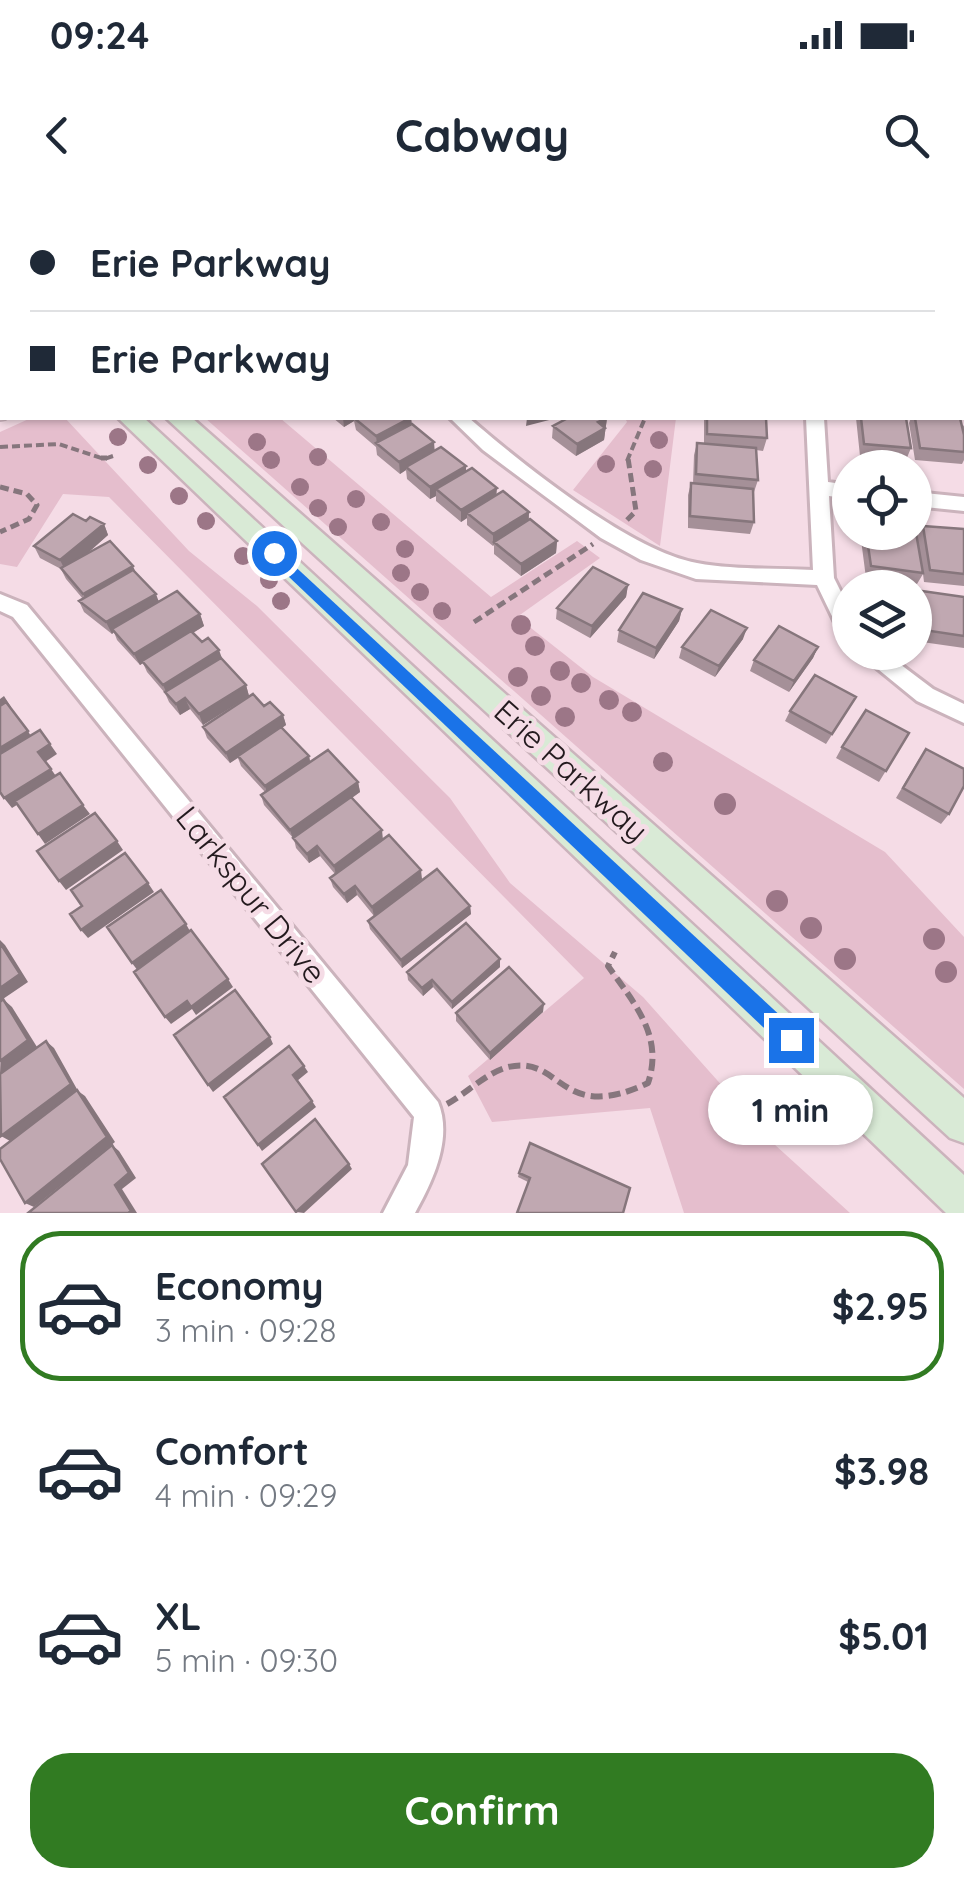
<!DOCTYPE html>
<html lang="en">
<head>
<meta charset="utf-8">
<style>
  :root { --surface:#fff; --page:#f2f2f3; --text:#1f2937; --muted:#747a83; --line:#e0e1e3; --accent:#317b22 }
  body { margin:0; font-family:Quicksand,sans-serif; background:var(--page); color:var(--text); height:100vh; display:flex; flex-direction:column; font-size:38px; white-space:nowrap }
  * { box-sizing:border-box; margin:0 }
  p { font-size:32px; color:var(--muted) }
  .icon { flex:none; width:55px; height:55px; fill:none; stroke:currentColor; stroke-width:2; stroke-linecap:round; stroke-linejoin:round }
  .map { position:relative; height:1013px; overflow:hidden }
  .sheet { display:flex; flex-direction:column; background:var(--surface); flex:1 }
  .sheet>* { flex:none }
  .banner { position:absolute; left:0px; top:0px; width:965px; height:220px; box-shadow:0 2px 8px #0004; display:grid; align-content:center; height:220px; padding:0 30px; background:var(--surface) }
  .controls { position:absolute; left:832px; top:250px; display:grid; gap:20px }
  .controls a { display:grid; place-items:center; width:100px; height:100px; border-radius:50%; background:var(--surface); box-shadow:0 2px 8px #0004; font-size:50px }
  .end { position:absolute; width:45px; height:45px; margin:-22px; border:12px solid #1a73e8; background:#fff; box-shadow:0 0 0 5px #fff }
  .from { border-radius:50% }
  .bubble { position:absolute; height:70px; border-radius:35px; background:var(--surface); box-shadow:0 2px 8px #0004; font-size:32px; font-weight:800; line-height:70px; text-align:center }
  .banner b { display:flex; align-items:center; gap:35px; height:95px; font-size:38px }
  .banner b+b { border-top:2px solid var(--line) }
  .banner i { width:25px; height:25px; background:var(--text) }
  ul { padding:18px 0 0; list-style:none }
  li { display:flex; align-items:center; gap:30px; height:150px; margin:0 20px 15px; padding:0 10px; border:5px solid transparent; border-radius:40px }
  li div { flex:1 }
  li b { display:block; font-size:38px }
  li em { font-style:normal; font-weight:800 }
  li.on { border-color:var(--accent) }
  li>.icon { width:90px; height:90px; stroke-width:1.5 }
  .primary-button { display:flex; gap:20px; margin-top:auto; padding:20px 30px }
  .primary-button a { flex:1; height:115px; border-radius:40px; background:var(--accent); color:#fff; font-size:40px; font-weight:800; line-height:115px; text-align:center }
  .status { display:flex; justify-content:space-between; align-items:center; height:70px; padding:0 50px; background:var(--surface); direction:ltr }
  .status svg { height:28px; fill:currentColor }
  header { display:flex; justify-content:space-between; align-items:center; height:130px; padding:0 30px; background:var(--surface); font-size:45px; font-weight:800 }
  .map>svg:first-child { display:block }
  .green { fill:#e5becd }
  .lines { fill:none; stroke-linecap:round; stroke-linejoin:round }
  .street-casing { stroke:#cbb3bc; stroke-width:6 }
  .secondary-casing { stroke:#cbb3bc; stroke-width:5 }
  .path-far2 { stroke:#86767d; stroke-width:4; stroke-dasharray:8 4; stroke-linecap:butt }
  .path-far1 { stroke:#86767d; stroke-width:5; stroke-dasharray:9 5; stroke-linecap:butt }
  .path { stroke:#86767d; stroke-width:6; stroke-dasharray:12 6; stroke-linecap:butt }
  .street { fill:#fff; fill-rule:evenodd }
  .secondary { fill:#d9ead6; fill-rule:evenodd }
  .tree { fill:#9c7687 }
  .wall { fill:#a59098 }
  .shaded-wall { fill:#86767c }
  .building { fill:#c0a8b1; stroke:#86767c; stroke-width:2.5 }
  .route { fill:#1a73e8 }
  .labels { text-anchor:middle; stroke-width:10; stroke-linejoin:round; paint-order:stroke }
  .street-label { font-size:32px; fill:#231a1e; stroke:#f5dce6 }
</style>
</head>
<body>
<div class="status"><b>09:24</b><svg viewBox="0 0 49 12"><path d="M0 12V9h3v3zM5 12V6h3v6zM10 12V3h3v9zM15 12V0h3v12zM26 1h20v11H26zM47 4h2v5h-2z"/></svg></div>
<header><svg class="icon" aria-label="back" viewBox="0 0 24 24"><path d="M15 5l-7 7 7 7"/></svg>Cabway<svg class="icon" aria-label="search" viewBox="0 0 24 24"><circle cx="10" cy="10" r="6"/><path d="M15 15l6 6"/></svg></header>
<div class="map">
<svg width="964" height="1013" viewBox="0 0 964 1013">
  <rect width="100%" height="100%" fill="#f5dce6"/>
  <!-- green -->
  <path class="green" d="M31 218H65L189 351 257 406 450 598 510 683 643 797 774 944 850 1013H684L650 908 492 922 468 876 584 778 109 297 63 294 17 367 0 364V232Z
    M205 218H280L491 397 577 341 600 358 517 417 593 477 885 652 964 737V889Z
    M625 218H676L660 346 573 290 627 222Z"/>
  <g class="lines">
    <!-- street casing -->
    <g class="street-casing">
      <path id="street" d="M906 0H920V2H906Z
        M962 8H964V16H962Z
        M962 134H964V144H962Z
        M2 177V189L0 190V178Z
        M2 205 5 218 0 219V206Z
        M450 218H469C521 263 630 351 697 363 734 370 776 368 813 370L806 218H824L828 282 850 285V299L829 296 834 378 850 410V439L842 437 817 385 696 379 641 360 601 338 483 250Z
        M915 292 964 297V311L915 306Z
        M0 394 27 405 438 902C453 938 433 981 415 1013H383L408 965 414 917 13 417 0 411Z
        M857 452H884L933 489 964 504V523L917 501Z"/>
    </g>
    <!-- secondary casing -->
    <g class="secondary-casing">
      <path id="secondary" d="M0 50H2V64H0Z
        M0 90H2V104H0Z
        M118 218H144L964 975V1013H946Z
        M166 218H192L964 898V943L950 938Z"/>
    </g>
    <!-- path-far2 -->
    <path class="path-far2" d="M0 247 59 244 104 259 113 256
      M627 261 645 218"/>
    <!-- path-far1 -->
    <path class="path-far1" d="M101 258H107
      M0 287 27 294 37 305 29 319 0 332
      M627 320 636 311 628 258
      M474 422 593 344"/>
    <!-- path -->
    <path class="path" d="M447 904C467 893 486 873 508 867 562 854 559 925 648 883 664 836 634 803 608 766L615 752"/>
    <!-- street -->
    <use href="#street" class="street"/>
    <!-- secondary -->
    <use href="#secondary" class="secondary"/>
  </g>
  <!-- trees -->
  <g class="tree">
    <circle cx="118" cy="237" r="9"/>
    <circle cx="659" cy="240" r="9"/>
    <circle cx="257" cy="242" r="9"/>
    <circle cx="318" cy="257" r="9"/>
    <circle cx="271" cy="260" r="9"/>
    <circle cx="606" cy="264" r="9"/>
    <circle cx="148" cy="265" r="9"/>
    <circle cx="653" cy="269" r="9"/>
    <circle cx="300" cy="287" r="9"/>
    <circle cx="179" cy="296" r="9"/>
    <circle cx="356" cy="299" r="9"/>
    <circle cx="318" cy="308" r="9"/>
    <circle cx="206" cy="321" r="9"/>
    <circle cx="381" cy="322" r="9"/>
    <circle cx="338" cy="327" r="9"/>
    <circle cx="405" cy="349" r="9"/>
    <circle cx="243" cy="356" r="9"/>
    <circle cx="401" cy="373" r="9"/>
    <circle cx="269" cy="380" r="9"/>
    <circle cx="420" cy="392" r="9"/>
    <circle cx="281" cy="401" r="9"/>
    <circle cx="442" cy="411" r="9"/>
    <circle cx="521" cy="425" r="10"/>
    <circle cx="535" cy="446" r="10"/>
    <circle cx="560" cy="471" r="10"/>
    <circle cx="518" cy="477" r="10"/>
    <circle cx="581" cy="483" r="10"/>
    <circle cx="541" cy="496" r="10"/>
    <circle cx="609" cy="500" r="10"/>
    <circle cx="632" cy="512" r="10"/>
    <circle cx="565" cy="517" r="10"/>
    <circle cx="663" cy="562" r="10"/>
    <circle cx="725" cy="604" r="11"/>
    <circle cx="777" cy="701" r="11"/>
    <circle cx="811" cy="728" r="11"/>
    <circle cx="934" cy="739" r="11"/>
    <circle cx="845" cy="759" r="11"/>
    <circle cx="946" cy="772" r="11"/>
  </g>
  <!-- wall -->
  <path class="wall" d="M516 0H576V2H512Z
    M823 0H867V2H873H823Z
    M333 218H411L412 224 435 251 466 266V272L496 295 529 312V320L557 341 556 353 521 376 494 354V345L493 346 467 325V318L461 322 436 301V296L430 299 407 279 406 270 400 274 377 255 376 247 356 230 354 221 344 227Z
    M607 218 604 240 576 256 552 238 553 226Z
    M704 218H766L767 238 763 251 756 250 758 280 754 292 753 291 754 322 750 334 688 328V295L691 283 693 284 694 255 697 243 704 244Z
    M856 218H906L911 248 906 260 860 256Z
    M911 218H960L962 228 964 225V260L962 264 915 260 909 223Z
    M86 321 104 324 108 335 88 353 136 373 159 401 200 414 204 426 193 433 222 459 246 485 249 496 203 525 190 509 180 515 169 502 165 493 147 472 143 463 140 465 117 440 114 432 112 434 84 412 79 401 83 399 66 379 61 369 40 358 34 346Z
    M923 326 964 329V386L924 382 923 374 917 384 866 378 860 332H915L917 337Z
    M628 385 626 397 590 438 556 419 557 408Z
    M915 390 964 397V448L915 441Z
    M682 409 679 421 654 459 617 442 619 430Z
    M743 439 715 477 679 458 682 447Z
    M818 447 813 458 789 492 750 471 754 460Z
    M856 497 826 544 785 521 790 511Z
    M264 506 283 515 286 525 282 528 309 556 310 562 358 582 360 592 352 598 383 639 422 679 374 716 357 695 347 703 333 687 330 678 335 674 320 656 309 663 296 648 294 639 264 605 261 595 265 592 241 566 238 558 230 563 207 538 203 527Z
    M909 533 879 582 836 558 842 547Z
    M919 559 949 614 941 624 896 598Z
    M470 706 471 714 402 768 370 729 368 721Z
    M500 767 452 809 433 787 423 796 408 780 407 772Z
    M543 812 490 860 456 821V813Z
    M519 973 623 1013 528 982 518 977Z"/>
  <!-- shaded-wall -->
  <path class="shaded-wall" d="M52 0H69L64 2H53Z
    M199 0H213L214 2H195Z
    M302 0H316V2H297Z
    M452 0H469L466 2H452Z
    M343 218H361H354V221L344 227Z
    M411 218 412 229 377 244 376 236Z
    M527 218H557L526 226Z
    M607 218 604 240 576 256 577 244 598 222Z
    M434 242 435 254 406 267V270L400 274 399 262Z
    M466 266V278L436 289V296L430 299V287Z
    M497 288 496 300 467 313V318L461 322V310Z
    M529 312 528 324 494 342 493 346V334Z
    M104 324 108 335 66 372 60 360Z
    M557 341 556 353 521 376V364Z
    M133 366 138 378 89 405 83 394Z
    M628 385 626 397 590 438 592 426Z
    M156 394 160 405 112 429 114 432 112 434 106 422Z
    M682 409 679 421 654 459 656 448Z
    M200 414 204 426 140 465 134 454Z
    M747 428 743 439 715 477 719 466Z
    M818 447 813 458 789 492 794 481Z
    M219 450 223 461 168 496 163 485Z
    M246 485 249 496 203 525 199 514Z
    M4 496 11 507 0 514V499Z
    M185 498 190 509 180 515 176 504Z
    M283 515 286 525 230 563 226 553Z
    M28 531 34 542 0 562V548Z
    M50 544 57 554 45 562 38 552Z
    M309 556 311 566 268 596 265 586Z
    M51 569 58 579 12 608 4 598Z
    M358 582 360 592 293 639 290 630Z
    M83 605 90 614 45 644 38 634Z
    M382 630 383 640 336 675 334 666Z
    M117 641 123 650 66 690 59 681Z
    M317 646 320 656 309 663 307 654Z
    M421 670 422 679 374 716 372 707Z
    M148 683 154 692 88 738 81 730Z
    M355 686 357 695 347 703 344 694Z
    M470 706 471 714 402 768 401 760Z
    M186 724 191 733 138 771 132 763Z
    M0 740 5 745 28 782 0 801Z
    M500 759V767L452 809V802Z
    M228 779 233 787 196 815 192 809 171 824 165 817 187 801Z
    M432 780 433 787 423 796 422 788Z
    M3 799 12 807 37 847 0 874Z
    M544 804 543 812 490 860V853Z
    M270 837 273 844 213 892 208 885Z
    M46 841 54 848 78 891 85 896 115 942 34 1007 25 1003 10 941 1 936Z
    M304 866 308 872 297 881 293 875Z
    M312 901 316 907 262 951 258 945Z
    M112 945 119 951 136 978 122 989 137 1013H128L115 985Z
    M349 964 352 969 304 1013 296 1012Z"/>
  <!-- building -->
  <path class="building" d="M146 0H173L178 2H142Z
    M180 0H199L195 2H185Z
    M243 0H272L277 2H238Z
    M397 0H439L444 2H399L396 1Z
    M516 0H534L540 2H512Z
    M667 0H694L691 2H674Z
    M831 0H833L873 2H832Z
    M354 218H410L376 236Z
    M568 218H607L598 222 605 228 577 244 553 226Z
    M707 218H766L767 238 707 234Z
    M861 218H906L911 248 864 244Z
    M915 218H960L964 235V252L920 248Z
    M412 224 434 242 399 262 376 243Z
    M697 243 756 248 758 280 696 274Z
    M441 247 466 266 430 287 406 267Z
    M472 268 497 288 461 310 436 289Z
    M691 283 753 289 754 322 690 316Z
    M503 291 529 312 493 334 467 313Z
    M73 314 86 321 90 317 104 324 60 360 34 346Z
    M530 319 557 341 521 364 494 342Z
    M923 326 964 329V374L930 370Z
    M915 327 923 373 871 366 866 332H915Z
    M110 341 133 366 83 394 61 368Z
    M593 367 628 385 592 426 557 408Z
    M133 370 156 394 106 422 79 401Z
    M915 390 964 397V436L917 429Z
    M177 391 200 414 134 454 112 429Z
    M643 393 682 409 656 448 619 430Z
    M711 410 747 428 719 466 682 447Z
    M779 426 818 447 794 481 754 460Z
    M191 431 202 442 208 438 219 450 163 485 142 461Z
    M221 458 246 485 199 514 185 498 176 504 165 492Z
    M815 475 856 497 832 534 790 511Z
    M253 494 264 506 270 502 283 515 226 553 203 527Z
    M6 502 28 531 0 548V506Z
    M866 510 909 533 886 571 842 547Z
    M281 527 309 556 265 586 238 556Z
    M40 530 50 544 38 552 51 569 4 598 0 592V554Z
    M926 549 964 569V586L949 614 903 588Z
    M328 550 358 582 290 630 261 595Z
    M60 573 83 605 38 634 15 601Z
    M351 597 382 630 334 666 317 646 307 654 293 638Z
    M95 613 117 641 59 681 37 651Z
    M389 635 421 670 372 707 355 686 344 694 330 678Z
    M125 653 148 683 81 730 70 714 82 706 71 690Z
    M437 669 470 706 401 760 368 721Z
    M161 690 186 724 132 763 107 727Z
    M466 723 500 759 452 802 432 780 422 788 407 772Z
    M191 730 228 779 191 807 187 801 165 817 134 772Z
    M0 743 20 774 0 788Z
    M509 767 544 804 490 853 456 813Z
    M235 790 270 837 208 885 174 835Z
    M3 799 28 840 0 861V802Z
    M46 841 71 884 1 936 0 874Z
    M289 846 304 866 293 875 312 901 258 945 224 897Z
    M77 890 107 937 25 1003 0 959V949Z
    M315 919 349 964 296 1012 262 964Z
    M530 943 630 988 623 1013H517L530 978 519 973Z
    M112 945 129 973 115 985 131 1011 128 1013H28Z"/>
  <!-- route -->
  <path class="route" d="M274 347 798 832V847H784L268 357 266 353Z"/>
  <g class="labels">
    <!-- street labels -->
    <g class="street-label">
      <text transform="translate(571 571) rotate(42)" y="11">Erie Parkway</text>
      <text transform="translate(251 695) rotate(51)" y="11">Larkspur Drive</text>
    </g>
  </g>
</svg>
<div class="controls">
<a><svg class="icon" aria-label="locate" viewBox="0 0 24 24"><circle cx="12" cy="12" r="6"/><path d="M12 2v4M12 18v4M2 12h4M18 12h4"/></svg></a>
<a><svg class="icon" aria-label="layers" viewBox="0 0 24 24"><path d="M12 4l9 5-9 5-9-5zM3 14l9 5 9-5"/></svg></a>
</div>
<i class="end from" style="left:274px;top:353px"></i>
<i class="end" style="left:791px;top:840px"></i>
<div class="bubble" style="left:708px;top:875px;width:165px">1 min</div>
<div class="banner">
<b><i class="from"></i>Erie Parkway</b>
<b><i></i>Erie Parkway</b>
</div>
</div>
<section class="sheet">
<ul>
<li class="on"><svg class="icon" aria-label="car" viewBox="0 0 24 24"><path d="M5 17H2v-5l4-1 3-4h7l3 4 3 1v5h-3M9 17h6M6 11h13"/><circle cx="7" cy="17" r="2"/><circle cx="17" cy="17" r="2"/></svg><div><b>Economy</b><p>3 min · 09:28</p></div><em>$2.95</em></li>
<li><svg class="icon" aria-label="car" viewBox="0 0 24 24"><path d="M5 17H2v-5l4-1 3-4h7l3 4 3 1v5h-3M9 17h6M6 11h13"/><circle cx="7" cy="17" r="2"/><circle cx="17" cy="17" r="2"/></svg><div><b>Comfort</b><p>4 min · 09:29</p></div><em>$3.98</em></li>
<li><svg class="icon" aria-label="car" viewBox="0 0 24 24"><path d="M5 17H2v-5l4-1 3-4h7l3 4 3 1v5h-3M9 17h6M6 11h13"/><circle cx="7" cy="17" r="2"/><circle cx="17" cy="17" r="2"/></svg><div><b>XL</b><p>5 min · 09:30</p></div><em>$5.01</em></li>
</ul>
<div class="primary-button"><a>Confirm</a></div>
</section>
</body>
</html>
